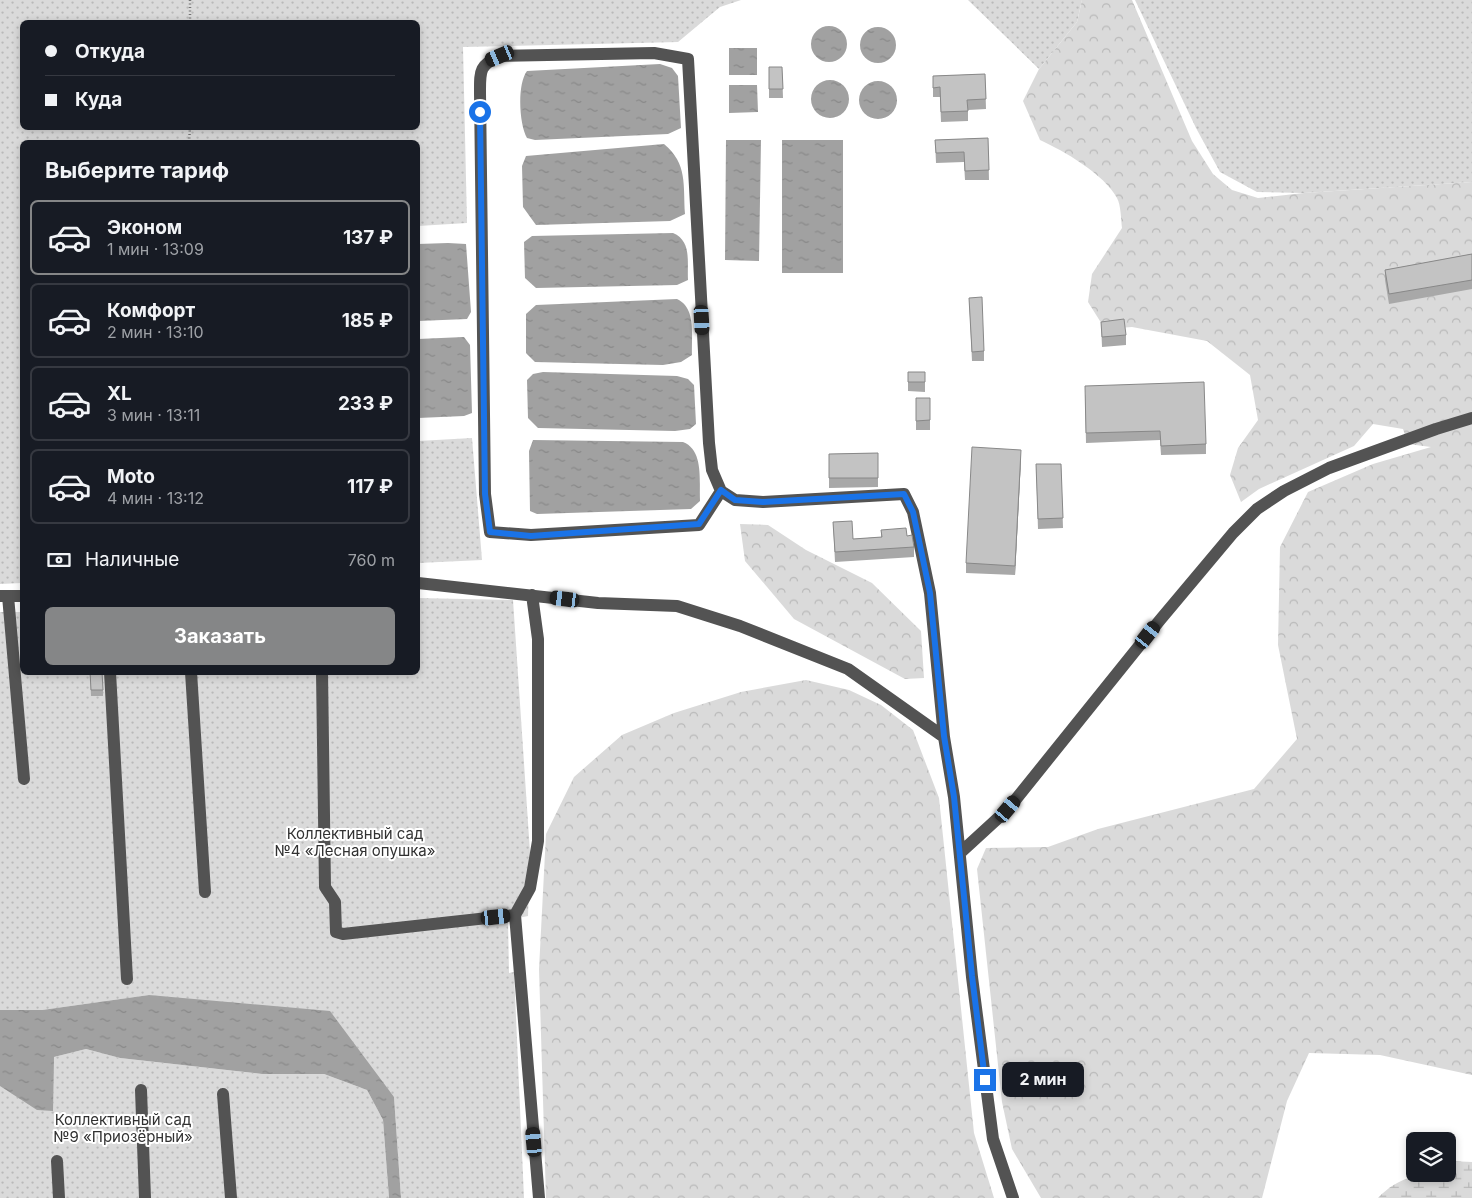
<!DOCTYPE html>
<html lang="ru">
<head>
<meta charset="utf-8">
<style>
  :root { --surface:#171b24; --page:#242831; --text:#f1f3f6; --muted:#9ea1a6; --line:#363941; --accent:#858687 }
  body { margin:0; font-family:Inter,sans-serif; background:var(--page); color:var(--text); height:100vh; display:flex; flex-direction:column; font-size:19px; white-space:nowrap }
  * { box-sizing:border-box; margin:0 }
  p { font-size:16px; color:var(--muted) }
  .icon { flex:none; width:28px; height:28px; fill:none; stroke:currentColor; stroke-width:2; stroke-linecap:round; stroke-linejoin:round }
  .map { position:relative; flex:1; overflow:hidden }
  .side { position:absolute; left:20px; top:140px; width:400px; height:535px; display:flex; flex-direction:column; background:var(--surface); border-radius:8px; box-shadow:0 2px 8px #0003 }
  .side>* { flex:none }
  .hud { position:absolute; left:20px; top:20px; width:400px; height:110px; border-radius:8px; box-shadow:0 2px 8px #0003; display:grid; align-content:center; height:110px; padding:0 25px; background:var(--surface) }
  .tools { position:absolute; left:1406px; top:1132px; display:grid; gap:10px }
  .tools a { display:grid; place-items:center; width:50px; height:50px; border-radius:8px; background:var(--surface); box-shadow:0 2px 8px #0003; font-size:25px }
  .end { position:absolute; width:22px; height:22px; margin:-11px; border:6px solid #1a73e8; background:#fff; box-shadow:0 0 0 2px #fff }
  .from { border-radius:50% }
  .bubble { position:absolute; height:35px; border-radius:8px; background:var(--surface); box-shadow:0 2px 8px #0003; font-size:16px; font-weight:700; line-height:35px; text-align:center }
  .car { position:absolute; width:15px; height:30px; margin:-15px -8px; border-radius:6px; box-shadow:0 0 4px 1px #0007; background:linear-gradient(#222 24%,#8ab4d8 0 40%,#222 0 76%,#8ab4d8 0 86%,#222 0) }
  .hud b { display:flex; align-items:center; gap:18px; height:48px; font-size:19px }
  .hud b+b { border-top:1px solid var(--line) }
  .hud i { width:12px; height:12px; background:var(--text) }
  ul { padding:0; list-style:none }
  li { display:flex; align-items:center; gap:15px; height:75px; margin:0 10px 8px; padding:0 15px; border:2px solid var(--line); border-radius:8px }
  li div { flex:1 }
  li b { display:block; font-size:19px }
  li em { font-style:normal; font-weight:700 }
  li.on { border-color:var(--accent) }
  li>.icon { width:45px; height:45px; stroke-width:1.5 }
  h2 { padding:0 25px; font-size:22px; line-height:60px }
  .pay { display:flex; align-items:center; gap:12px; height:55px; padding:0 25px; font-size:19px }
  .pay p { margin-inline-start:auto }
  .cta { display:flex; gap:10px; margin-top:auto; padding:10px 25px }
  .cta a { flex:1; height:58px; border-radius:8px; background:var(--accent); color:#fff; font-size:20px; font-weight:700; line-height:58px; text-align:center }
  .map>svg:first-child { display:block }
  .grass { fill:url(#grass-dots); fill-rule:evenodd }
  .forest { fill:url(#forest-crowns) }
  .wetland { fill:url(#wetland-marsh) }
  .water { fill:url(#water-ripples) }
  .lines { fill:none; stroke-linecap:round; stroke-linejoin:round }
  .path { stroke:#757575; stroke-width:2.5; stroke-dasharray:1 2.5; stroke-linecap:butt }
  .minor { stroke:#535353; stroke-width:12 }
  .wall { fill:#a8a8a8 }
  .shaded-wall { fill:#888 }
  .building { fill:#c3c3c3; stroke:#888 }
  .route { stroke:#1a73e8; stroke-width:6 }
  .labels { text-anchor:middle; stroke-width:4; stroke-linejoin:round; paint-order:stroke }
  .park-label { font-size:15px; fill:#313131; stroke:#fff }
</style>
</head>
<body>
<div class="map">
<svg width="1472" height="1198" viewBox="0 0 1472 1198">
  <defs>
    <pattern id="grass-dots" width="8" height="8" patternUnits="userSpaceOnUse" patternTransform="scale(1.25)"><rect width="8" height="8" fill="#dadada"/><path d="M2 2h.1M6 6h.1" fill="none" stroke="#b9b9b9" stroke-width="1.8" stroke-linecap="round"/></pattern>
    <pattern id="forest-crowns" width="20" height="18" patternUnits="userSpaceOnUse" patternTransform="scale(1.25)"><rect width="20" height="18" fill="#dadada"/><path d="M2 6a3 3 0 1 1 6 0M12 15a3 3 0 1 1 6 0" fill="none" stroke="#b9b9b9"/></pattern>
    <pattern id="wetland-marsh" width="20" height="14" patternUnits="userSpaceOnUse" patternTransform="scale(1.25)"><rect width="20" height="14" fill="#dadada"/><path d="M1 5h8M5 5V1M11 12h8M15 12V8" fill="none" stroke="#b9b9b9"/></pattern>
    <pattern id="water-ripples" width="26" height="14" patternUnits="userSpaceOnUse" patternTransform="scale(1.25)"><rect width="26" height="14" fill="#a1a1a1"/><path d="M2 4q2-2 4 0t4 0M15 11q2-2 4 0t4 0" fill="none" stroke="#898989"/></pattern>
  </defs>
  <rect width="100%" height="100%" fill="#fff"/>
  <!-- grass -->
  <path class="grass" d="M0 0H741L720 7 678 42 463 47 467 223 418 226V142H22V583L0 584ZM22 22H418V128H22Z
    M968 0H1082L1077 22 1039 69Z
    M1135 0H1472V182L1304 193 1257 192 1220 172 1196 128Z
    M472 438 482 560 418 563V441Z
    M418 598 513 600 530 852 528 916 508 920 509 973 514 972 524 1198H401L394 1097 149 995 42 1010H0V612H22V672H418Z
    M86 1049 120 1058 262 1074H324L367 1090 383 1120 389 1198H0V1086L54 1057Z"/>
  <!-- forest -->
  <path class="forest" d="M1082 0H1132L1192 141 1213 174 1232 190 1258 198 1304 193 1472 182V1075L1380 1055 1309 1053 1287 1101 1262 1198H1041L1012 1149 1002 1102 977 869 986 848 1048 847 1098 829 1254 789 1297 739 1278 645 1280 547 1308 492 1373 464 1431 447 1408 444 1403 429 1373 424 1354 446 1259 489 1241 502 1230 475 1238 448 1258 420 1250 375 1207 341 1132 327 1105 329 1088 302 1092 274 1122 228C1121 220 1121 205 1117 198 1104 174 1064 151 1040 140L1023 101 1039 69 1077 22Z
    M740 524 768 525 806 550 872 583 921 631 924 678 905 679 794 619 745 561Z
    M806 680 849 690 881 705 913 730 939 798 974 1133 994 1198H546L539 969 546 834 574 777 622 735 674 713 741 692Z"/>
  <!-- wetland -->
  <path class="wetland" d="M1450 1161 1472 1162V1198H1378C1399 1176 1419 1174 1448 1174V1162Z"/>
  <!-- water -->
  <path class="water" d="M811 44a18 18 0 1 1 36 0a18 18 0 1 1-36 0Z
    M860 45a18 18 0 1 1 36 0a18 18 0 1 1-36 0Z
    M729 48H757V75H729Z
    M660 64 672 68 678 76 681 128 668 134 535 140 527 138C519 124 517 84 527 71Z
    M811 99a19 19 0 1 1 38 0a19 19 0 1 1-38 0Z
    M859 100a19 19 0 1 1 38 0a19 19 0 1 1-38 0Z
    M729 85H757L758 112 729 113Z
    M726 140H761L759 261 725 260Z
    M782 140H843V273H782Z
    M664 144C688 164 683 185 685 214L670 221 536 225 523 207 522 166 526 156Z
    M673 233C692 241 687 262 688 280L677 285 536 288 525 278 524 242 532 236Z
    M448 243 466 244 471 312 467 319 418 321V244Z
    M677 299C697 308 691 337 692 355L681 362 663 365 535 362 526 353V314L536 305Z
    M464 337 470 345 472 413 464 416 418 418V339Z
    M543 372 677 376 688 379 694 385 696 424 690 429 675 431 538 428 528 418 527 380 533 374Z
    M533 440 683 442C704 450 699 481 700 501L691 509 537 514 530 511 529 451Z
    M149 995 330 1011 394 1097 401 1198H389L383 1120 367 1090 324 1074H262L120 1058 86 1049 54 1057 53 1111 37 1110 0 1086V1010H42Z"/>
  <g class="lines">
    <!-- path -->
    <path class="path" d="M190 0V22
      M189 142 190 128"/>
    <!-- minor -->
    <path class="minor" d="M721 491 699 525 531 535 490 532 485 494 480 93C480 71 479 65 500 56L654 53 688 59 709 443 712 470 721 491 735 500 763 502 904 494 913 512 930 593 944 737 954 797 972 977 993 1139 1013 1198
      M418 583 598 603 677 606 740 626 848 669 944 737
      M0 596H22
      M8 596 24 779
      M110 672 127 979
      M191 672 205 892
      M322 672 325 887 335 902 336 932 343 934 515 915 539 1198
      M960 853 1008 809 1160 620 1233 533 1257 509 1284 491 1329 468 1436 429 1472 418
      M515 915 530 888 538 841V639L532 595
      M141 1090 145 1198
      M223 1094 231 1198
      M57 1161 59 1198"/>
  </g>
  <!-- wall -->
  <path class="wall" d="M769 67H782L783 98H769Z
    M985 74 986 109 968 110V121L941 122 940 97H933V76Z
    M988 138 989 180H965L964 162 936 163 935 140Z
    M1472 254V289L1389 304 1385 280V270Z
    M969 298 984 351V361H972Z
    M1101 322 1126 335V345L1102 347Z
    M908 372H925V392L908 391Z
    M1085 395 1206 444V454L1161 455 1160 440 1086 443Z
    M916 398 930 420V430H916Z
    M878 453V487L829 488V454Z
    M1021 459 1015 575 966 573V563Z
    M1036 464H1061L1063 528 1038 529Z
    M833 522 853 539 881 537V530L907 536 914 547V557L835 562Z
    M90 672 103 690V696H91Z"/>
  <!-- shaded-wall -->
  <path class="shaded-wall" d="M1021 450V459L1015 575V566Z"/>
  <!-- building -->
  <path class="building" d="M769 67H782L783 89H769Z
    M985 74 986 99 967 100 968 111 941 112 940 87 933 88V76Z
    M988 138 989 170 965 171 964 152 936 153 935 140Z
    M1472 254V280L1389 294 1385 270Z
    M982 297 984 351 972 352 969 298Z
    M1124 319 1126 335 1102 337 1101 322Z
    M908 372H925V382H908Z
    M1204 382 1206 444 1161 446 1160 431 1086 433 1085 386Z
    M916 398H930V420L916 421Z
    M972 447 1021 450 1015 566 966 563Z
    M878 453V478H829V454Z
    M1036 464H1061L1063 518 1038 519Z
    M852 521 853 539 882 537 881 530 906 528 907 536 912 535 914 547 835 552 833 522Z
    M90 672H102L103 690H91Z"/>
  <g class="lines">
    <!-- route -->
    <path class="route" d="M480 112 485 494 490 532 531 536 699 524 721 490 735 500 763 502 904 494 913 512 930 593 944 736 954 797 972 976 985 1080"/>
  </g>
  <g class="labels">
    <!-- park labels -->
    <g class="park-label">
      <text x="355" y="839">Коллективный сад<tspan x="355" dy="17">№4 «Лесная опушка»</tspan></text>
      <text x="123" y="1125">Коллективный сад<tspan x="123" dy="17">№9 «Приозёрный»</tspan></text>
    </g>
  </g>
</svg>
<div class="tools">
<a><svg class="icon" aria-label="layers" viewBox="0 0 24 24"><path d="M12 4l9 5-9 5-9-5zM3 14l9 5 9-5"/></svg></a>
</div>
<i class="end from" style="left:480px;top:112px"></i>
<i class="end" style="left:985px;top:1080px"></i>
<div class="bubble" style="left:1002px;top:1062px;width:82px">2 мин</div>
<i class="car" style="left:500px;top:56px;rotate:247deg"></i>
<i class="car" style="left:702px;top:320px;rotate:177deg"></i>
<i class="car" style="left:565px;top:599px;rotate:277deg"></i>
<i class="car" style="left:1148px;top:635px;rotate:38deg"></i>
<i class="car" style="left:1008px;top:809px;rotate:40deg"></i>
<i class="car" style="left:496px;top:917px;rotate:84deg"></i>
<i class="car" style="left:534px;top:1142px;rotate:355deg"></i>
<div class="hud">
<b><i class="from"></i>Откуда</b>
<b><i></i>Куда</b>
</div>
<section class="side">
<h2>Выберите тариф</h2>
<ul>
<li class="on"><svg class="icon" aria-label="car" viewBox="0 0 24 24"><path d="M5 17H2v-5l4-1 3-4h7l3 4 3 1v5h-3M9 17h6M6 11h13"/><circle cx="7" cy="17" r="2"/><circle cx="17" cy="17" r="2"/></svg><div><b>Эконом</b><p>1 мин · 13:09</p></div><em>137 ₽</em></li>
<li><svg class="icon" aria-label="car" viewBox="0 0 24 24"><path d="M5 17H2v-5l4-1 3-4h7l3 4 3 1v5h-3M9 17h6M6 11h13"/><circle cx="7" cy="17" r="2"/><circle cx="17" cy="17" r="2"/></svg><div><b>Комфорт</b><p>2 мин · 13:10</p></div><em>185 ₽</em></li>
<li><svg class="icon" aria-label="car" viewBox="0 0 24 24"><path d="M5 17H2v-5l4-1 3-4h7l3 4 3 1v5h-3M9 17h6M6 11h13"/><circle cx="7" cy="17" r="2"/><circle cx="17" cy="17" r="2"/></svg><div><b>XL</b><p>3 мин · 13:11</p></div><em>233 ₽</em></li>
<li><svg class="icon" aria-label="car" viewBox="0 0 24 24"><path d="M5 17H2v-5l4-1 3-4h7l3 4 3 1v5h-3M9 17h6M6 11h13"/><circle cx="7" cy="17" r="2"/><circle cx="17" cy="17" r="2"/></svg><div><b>Moto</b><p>4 мин · 13:12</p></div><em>117 ₽</em></li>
</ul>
<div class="pay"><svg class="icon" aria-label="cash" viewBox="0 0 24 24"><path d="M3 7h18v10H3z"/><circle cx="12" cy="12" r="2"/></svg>Наличные<p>760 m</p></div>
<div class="cta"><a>Заказать</a></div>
</section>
</div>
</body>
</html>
